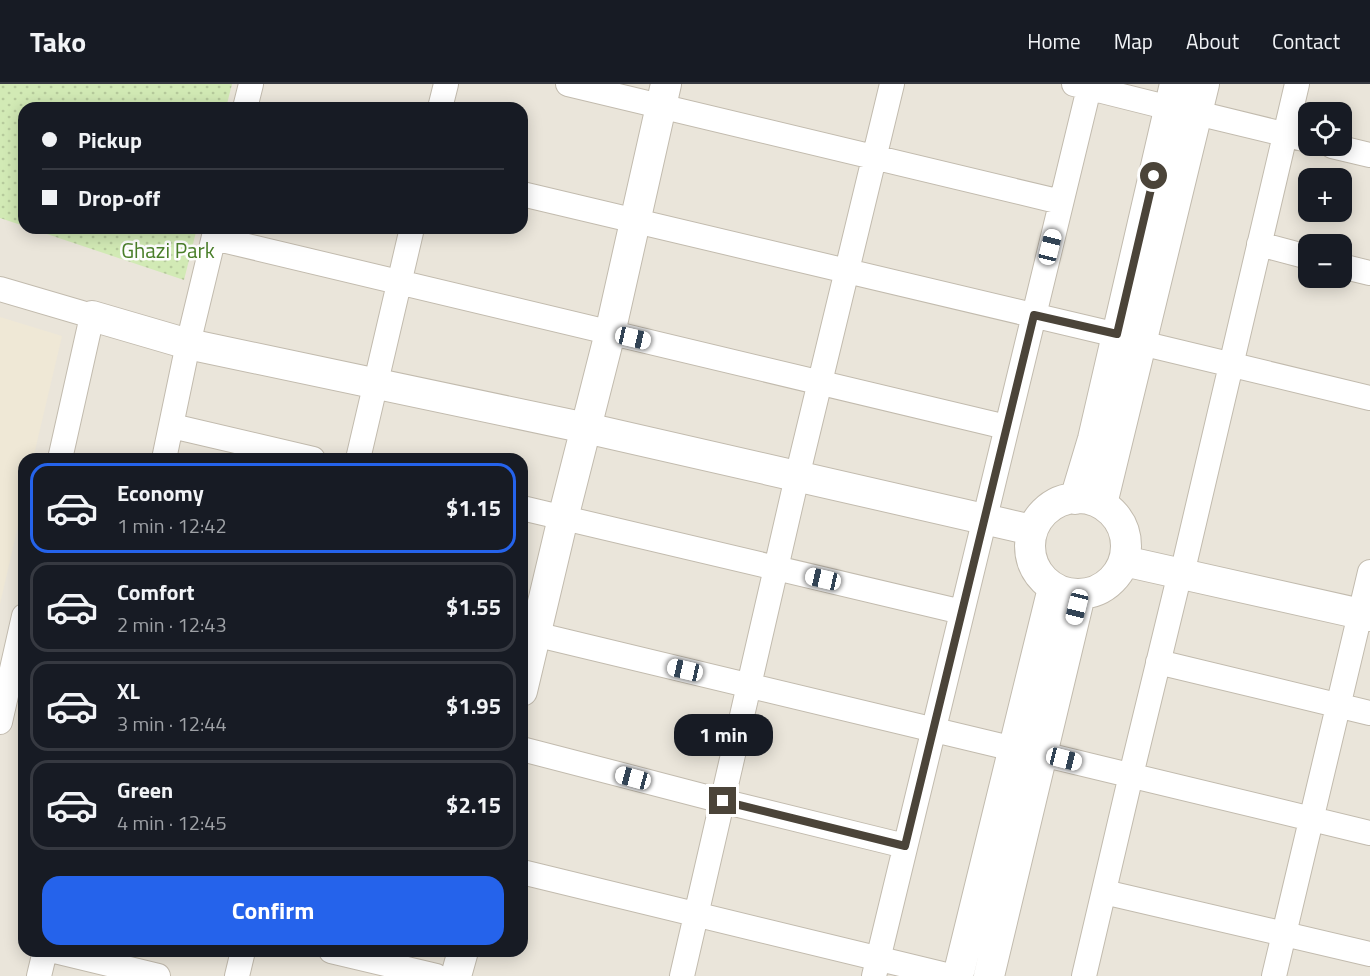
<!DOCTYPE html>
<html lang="en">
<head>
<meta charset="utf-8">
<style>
  :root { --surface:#171b24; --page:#242831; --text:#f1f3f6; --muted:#9ea1a6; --line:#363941; --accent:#2563eb }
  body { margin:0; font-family:"Titillium Web",sans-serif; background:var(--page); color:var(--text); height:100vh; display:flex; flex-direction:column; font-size:22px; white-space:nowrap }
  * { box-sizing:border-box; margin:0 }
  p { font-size:20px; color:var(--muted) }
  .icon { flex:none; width:33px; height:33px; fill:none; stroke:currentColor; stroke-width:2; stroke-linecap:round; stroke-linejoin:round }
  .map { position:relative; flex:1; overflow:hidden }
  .panel { position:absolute; left:18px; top:369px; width:510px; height:504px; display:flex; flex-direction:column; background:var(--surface); border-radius:18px; box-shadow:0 3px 15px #0003 }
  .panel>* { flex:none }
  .hud { position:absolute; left:18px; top:18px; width:510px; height:132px; border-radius:18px; box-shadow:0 3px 15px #0003; display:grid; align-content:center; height:132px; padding:0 24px; background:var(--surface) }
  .fabs { position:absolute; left:1298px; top:18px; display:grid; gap:12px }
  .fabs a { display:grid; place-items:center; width:54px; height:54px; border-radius:12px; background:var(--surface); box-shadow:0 3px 15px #0003; font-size:30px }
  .end { position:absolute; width:27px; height:27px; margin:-14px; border:8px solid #4b4439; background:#fff; box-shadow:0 0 0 3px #fff }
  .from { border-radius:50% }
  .bubble { position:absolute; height:42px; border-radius:18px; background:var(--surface); box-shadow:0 3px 15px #0003; font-size:20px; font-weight:700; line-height:42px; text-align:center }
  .car { position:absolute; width:18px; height:36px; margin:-18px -9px; border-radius:8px; box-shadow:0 0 4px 2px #0007; background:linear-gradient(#fff 24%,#345 0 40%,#fff 0 76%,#345 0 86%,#fff 0) }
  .hud b { display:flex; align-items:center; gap:21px; height:57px; font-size:22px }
  .hud b+b { border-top:2px solid var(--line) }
  .hud i { width:15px; height:15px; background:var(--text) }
  ul { padding:10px 0 0; list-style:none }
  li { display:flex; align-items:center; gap:18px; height:90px; margin:0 12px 9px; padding:0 12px; border:3px solid var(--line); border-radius:18px }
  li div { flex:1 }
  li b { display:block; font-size:22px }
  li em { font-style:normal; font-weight:700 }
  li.on { border-color:var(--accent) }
  li>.icon { width:54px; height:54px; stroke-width:1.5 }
  .button { display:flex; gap:12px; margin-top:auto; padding:12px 24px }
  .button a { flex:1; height:69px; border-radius:18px; background:var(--accent); color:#fff; font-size:24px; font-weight:700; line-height:69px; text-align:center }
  header { display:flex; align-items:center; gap:36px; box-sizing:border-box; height:84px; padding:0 30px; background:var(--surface); border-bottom:2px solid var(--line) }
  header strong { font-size:28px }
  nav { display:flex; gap:33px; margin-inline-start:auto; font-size:21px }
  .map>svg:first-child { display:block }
  .residential { fill:#eae5da; fill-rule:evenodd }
  .education { fill:#efe8d6 }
  .park { fill:url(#park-dots) }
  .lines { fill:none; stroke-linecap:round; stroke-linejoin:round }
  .minor-casing { stroke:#c2bbae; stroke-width:26 }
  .tertiary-casing { stroke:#c2bbae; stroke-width:32 }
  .minor { stroke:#fff; stroke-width:24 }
  .tertiary { stroke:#fff; stroke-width:30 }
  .route { stroke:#4b4439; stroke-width:8 }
  .labels { text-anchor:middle; stroke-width:5; stroke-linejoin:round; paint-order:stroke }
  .park-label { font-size:21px; fill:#4a7f2a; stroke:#fff }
</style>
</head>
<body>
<header>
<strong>Tako</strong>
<nav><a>Home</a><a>Map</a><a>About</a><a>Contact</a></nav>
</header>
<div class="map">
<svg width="1370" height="892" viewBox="0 0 1370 892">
  <defs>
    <pattern id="park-dots" width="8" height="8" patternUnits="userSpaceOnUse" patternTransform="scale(1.5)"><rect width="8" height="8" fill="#d2eab5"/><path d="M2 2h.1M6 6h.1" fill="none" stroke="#b6ca9c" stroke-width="1.8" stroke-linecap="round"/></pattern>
  </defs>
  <rect width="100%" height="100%" fill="#f6f3ec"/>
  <!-- residential -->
  <path class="residential" d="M0 0H1370V892H0ZM24 24H522V144H24ZM1308 28H1341V62H1308ZM1308 94H1341V128H1308ZM1308 160H1341V194H1308ZM24 375H522V867H24Z"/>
  <!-- education -->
  <path class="education" d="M0 233 62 252 33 375H24V416L0 520Z"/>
  <!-- park -->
  <path class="park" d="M0 0H232L226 24H24V142L0 134Z
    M29 144H197L184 196Z"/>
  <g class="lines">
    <!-- minor casing -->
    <g class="minor-casing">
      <path id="minor" d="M568 0 1061 118
        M1074 0 1170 24
        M245 24 251 0
        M440 24 446 0
        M1197 29 1308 56
        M1332 62 1370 71
        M522 110 1117 251
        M214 154 1006 343
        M1259 160 1308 173
        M1341 182 1370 189
        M0 205 92 232 60 375
        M1141 259 1370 314
        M172 342 313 375
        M164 375 188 260 216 144
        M358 375 412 144
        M522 424 962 528
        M1182 490 1297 0
        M522 547 1014 665
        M1158 578 1370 629
        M0 638 24 532
        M522 665 722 717 905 762
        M1042 670 1370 749
        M522 788 950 892
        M1104 808 1370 870
        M55 867 158 892
        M331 867 436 892
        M39 892 45 867
        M237 892 243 867
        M682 892 797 393 892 0
        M874 892 1090 0
        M1084 892 1131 691 1180 489
        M1274 892 1370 488"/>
    </g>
    <!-- tertiary casing -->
    <g class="tertiary-casing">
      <path id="tertiary" d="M92 232 188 260 586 344 1032 446
        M1030 462a48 48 0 1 1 96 0a48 48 0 1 1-96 0Z
        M1075 415 1093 355 1175 0
        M1102 420 1204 0
        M1124 477 1370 532
        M522 607 563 434 610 249 666 0
        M456 892 463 867
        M958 892 1053 504
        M989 892 1080 511"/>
    </g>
    <!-- minor -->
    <use href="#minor" class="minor"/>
    <!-- tertiary -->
    <use href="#tertiary" class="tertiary"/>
  </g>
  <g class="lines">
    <!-- route -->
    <path class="route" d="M723 717 905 762 1034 231 1117 250 1154 92"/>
  </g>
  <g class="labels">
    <!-- park labels -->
    <g class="park-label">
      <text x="168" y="174">Ghazi Park</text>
    </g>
  </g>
</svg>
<div class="fabs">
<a><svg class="icon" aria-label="locate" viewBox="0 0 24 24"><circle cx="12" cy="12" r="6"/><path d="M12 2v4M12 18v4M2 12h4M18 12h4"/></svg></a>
<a>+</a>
<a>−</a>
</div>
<i class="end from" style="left:1154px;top:92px"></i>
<i class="end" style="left:723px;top:717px"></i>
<div class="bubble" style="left:674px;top:630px;width:99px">1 min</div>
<i class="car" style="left:1050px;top:163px;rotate:14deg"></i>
<i class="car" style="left:633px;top:254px;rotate:103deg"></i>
<i class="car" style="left:823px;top:495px;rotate:283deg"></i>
<i class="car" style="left:1077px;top:523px;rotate:194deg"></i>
<i class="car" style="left:685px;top:586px;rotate:283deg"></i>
<i class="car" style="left:1064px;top:675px;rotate:104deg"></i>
<i class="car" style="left:633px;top:694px;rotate:285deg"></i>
<div class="hud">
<b><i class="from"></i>Pickup</b>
<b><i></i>Drop-off</b>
</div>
<section class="panel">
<ul>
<li class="on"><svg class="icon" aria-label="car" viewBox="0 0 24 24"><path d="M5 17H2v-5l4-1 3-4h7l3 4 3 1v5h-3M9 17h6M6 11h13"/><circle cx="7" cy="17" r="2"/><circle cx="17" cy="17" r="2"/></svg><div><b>Economy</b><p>1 min · 12:42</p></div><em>$1.15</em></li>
<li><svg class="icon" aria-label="car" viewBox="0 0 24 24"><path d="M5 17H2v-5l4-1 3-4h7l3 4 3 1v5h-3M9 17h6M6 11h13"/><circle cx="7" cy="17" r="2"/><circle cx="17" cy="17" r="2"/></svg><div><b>Comfort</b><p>2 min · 12:43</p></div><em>$1.55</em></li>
<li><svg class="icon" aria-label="car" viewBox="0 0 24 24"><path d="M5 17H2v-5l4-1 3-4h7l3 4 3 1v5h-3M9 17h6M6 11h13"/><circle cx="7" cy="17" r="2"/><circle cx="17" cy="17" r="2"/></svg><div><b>XL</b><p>3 min · 12:44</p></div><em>$1.95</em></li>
<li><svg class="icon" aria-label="car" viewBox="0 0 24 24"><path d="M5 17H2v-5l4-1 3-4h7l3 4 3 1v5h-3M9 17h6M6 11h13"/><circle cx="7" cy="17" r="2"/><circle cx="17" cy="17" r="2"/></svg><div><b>Green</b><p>4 min · 12:45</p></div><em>$2.15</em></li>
</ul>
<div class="button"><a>Confirm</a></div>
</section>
</div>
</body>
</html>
